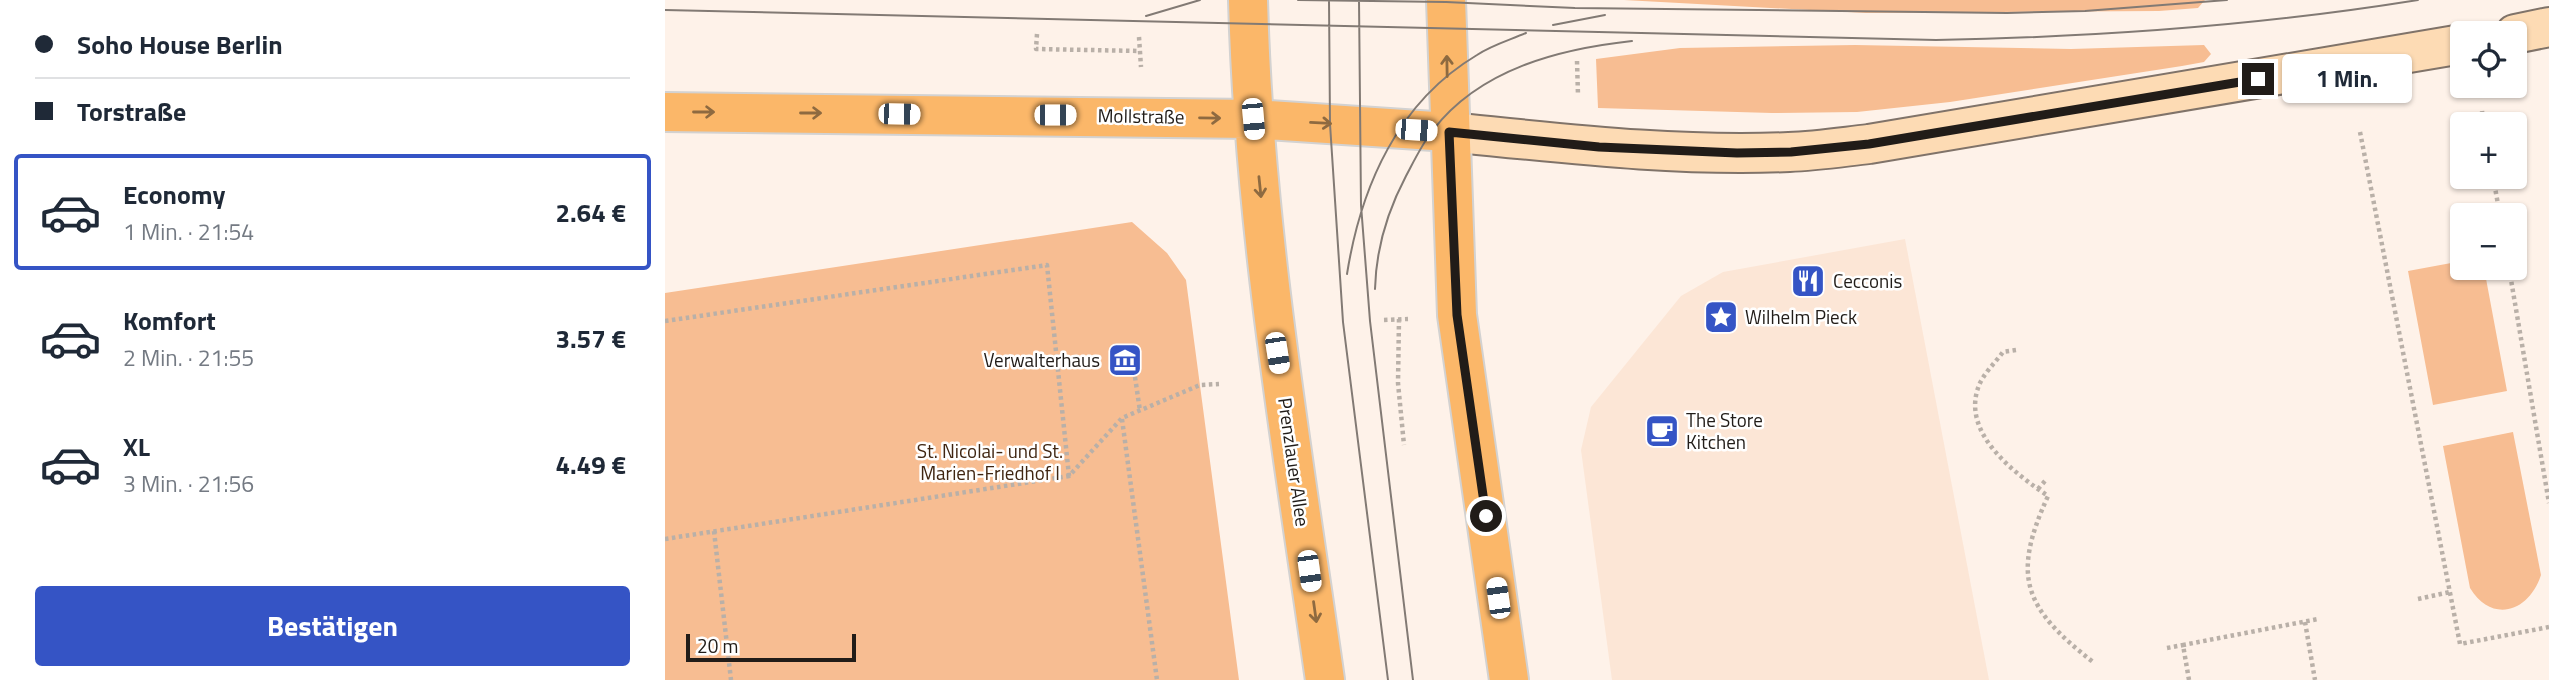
<!DOCTYPE html>
<html lang="de">
<head>
<meta charset="utf-8">
<style>
  :root { --surface:#fff; --page:#f6f6f7; --text:#1f2937; --muted:#747a83; --line:#e0e1e3; --accent:#3554c5 }
  body { margin:0; font-family:"Titillium Web",sans-serif; background:var(--page); color:var(--text); height:100vh; display:flex; flex-direction:column; font-size:26px; white-space:nowrap }
  * { box-sizing:border-box; margin:0 }
  p { font-size:23px; color:var(--muted) }
  .icon { flex:none; width:38px; height:38px; fill:none; stroke:currentColor; stroke-width:2; stroke-linecap:round; stroke-linejoin:round }
  .map { position:relative; flex:1; overflow:hidden }
  .side { display:flex; flex-direction:column; background:var(--surface); width:665px }
  .side>* { flex:none }
  .top-card { display:grid; align-content:center; height:154px; padding:0 35px; background:var(--surface) }
  .buttons { position:absolute; left:1785px; top:21px; display:grid; gap:14px }
  .buttons a { display:grid; place-items:center; width:77px; height:77px; border-radius:7px; background:var(--surface); box-shadow:0 2px 5px #0004; font-size:35px }
  .scale { position:absolute; left:21px; bottom:18px; width:170px; box-sizing:border-box; padding-left:7px; border:4px solid #211c18; border-top:0; font-size:19px; line-height:24px; white-space:nowrap; color:#211c18; -webkit-text-stroke:5px #fff; paint-order:stroke }
  .end { position:absolute; width:32px; height:32px; margin:-16px; border:9px solid #211c18; background:#fff; box-shadow:0 0 0 4px #fff }
  .from { border-radius:50% }
  .bubble { position:absolute; height:49px; border-radius:7px; background:var(--surface); box-shadow:0 2px 5px #0004; font-size:23px; font-weight:700; line-height:49px; text-align:center }
  .car { position:absolute; width:21px; height:42px; margin:-21px -10px; border-radius:9px; box-shadow:0 0 5px 2px #0007; background:linear-gradient(#fff 24%,#345 0 40%,#fff 0 76%,#345 0 86%,#fff 0) }
  .top-card b { display:flex; align-items:center; gap:24px; height:66px; font-size:26px }
  .top-card b+b { border-top:2px solid var(--line) }
  .top-card i { width:18px; height:18px; background:var(--text) }
  ul { padding:0; list-style:none }
  li { display:flex; align-items:center; gap:21px; height:116px; margin:0 14px 10px; padding:0 21px; border:4px solid transparent; border-radius:7px }
  li div { flex:1 }
  li b { display:block; font-size:26px }
  li em { font-style:normal; font-weight:700 }
  li.current { border-color:var(--accent) }
  li>.icon { width:63px; height:63px; stroke-width:1.5 }
  .button { display:flex; gap:14px; margin-top:auto; padding:14px 35px }
  .button a { flex:1; height:80px; border-radius:7px; background:var(--accent); color:#fff; font-size:28px; font-weight:700; line-height:80px; text-align:center }
  main { display:flex; flex:1; min-height:0 }
  .map>svg:first-child { display:block }
  .built { fill:#fce6d6 }
  .green { fill:#f7bd92 }
  .lines { fill:none; stroke-linecap:round; stroke-linejoin:round }
  .secondary-casing { stroke:#807369; stroke-width:42 }
  .primary-casing { stroke:#d3d2d1; stroke-width:42 }
  .path { stroke:#b9b0a8; stroke-width:4.5; stroke-dasharray:3.5 3.5; stroke-linecap:butt }
  .secondary { stroke:#fddbb4; stroke-width:38 }
  .primary { stroke:#fbb769; stroke-width:38 }
  .tram { stroke:#827a74; stroke-width:2 }
  .oneway { stroke:#8e6a40 }
  .route { stroke:#211c18; stroke-width:9 }
  .labels { text-anchor:middle; stroke-width:5; stroke-linejoin:round; paint-order:stroke }
  .street-label { font-size:19px; fill:#211c18; stroke:#fff }
  .poi-label { font-size:19px; fill:#211c18; stroke:#fff; text-anchor:start }
  .park-label { font-size:19px; fill:#3f2511; stroke:#fff }
</style>
</head>
<body>
<main>
<section class="side">
<div class="top-card">
<b><i class="from"></i>Soho House Berlin</b>
<b><i></i>Torstraße</b>
</div>
<ul>
<li class="current"><svg class="icon" aria-label="car" viewBox="0 0 24 24"><path d="M5 17H2v-5l4-1 3-4h7l3 4 3 1v5h-3M9 17h6M6 11h13"/><circle cx="7" cy="17" r="2"/><circle cx="17" cy="17" r="2"/></svg><div><b>Economy</b><p>1 Min. · 21:54</p></div><em>2.64 €</em></li>
<li><svg class="icon" aria-label="car" viewBox="0 0 24 24"><path d="M5 17H2v-5l4-1 3-4h7l3 4 3 1v5h-3M9 17h6M6 11h13"/><circle cx="7" cy="17" r="2"/><circle cx="17" cy="17" r="2"/></svg><div><b>Komfort</b><p>2 Min. · 21:55</p></div><em>3.57 €</em></li>
<li><svg class="icon" aria-label="car" viewBox="0 0 24 24"><path d="M5 17H2v-5l4-1 3-4h7l3 4 3 1v5h-3M9 17h6M6 11h13"/><circle cx="7" cy="17" r="2"/><circle cx="17" cy="17" r="2"/></svg><div><b>XL</b><p>3 Min. · 21:56</p></div><em>4.49 €</em></li>
</ul>
<div class="button"><a>Bestätigen</a></div>
</section>
<div class="map">
<svg width="1884" height="680" viewBox="0 0 1884 680">
  <rect width="100%" height="100%" fill="#fef2e9"/>
  <!-- built -->
  <path class="built" d="M1240 239 1324 680H947L916 450 926 407 1016 296 1058 272Z"/>
  <!-- green -->
  <path class="green" d="M959 0H1540L1533 8 1494 11 1201 13Z
    M1190 45 1406 49 1539 45 1546 54 1539 62 1517 66 1285 102 1192 112 1107 113 933 108 931 59 1015 48Z
    M467 222 502 253 521 280 574 680H0V293Z
    M1797 261V268H1819L1842 391 1768 405 1743 271Z
    M1848 432 1876 575C1864 612 1827 624 1805 588L1778 446Z"/>
  <g class="lines">
    <!-- secondary casing -->
    <g class="secondary-casing">
      <path id="secondary" d="M1850 34 1884 27
        M784 132C896 143 1011 157 1124 152 1151 151 1177 147 1204 144L1797 44"/>
    </g>
    <!-- primary casing -->
    <g class="primary-casing">
      <path id="primary" d="M583 0C589 229 628 454 660 680
        M781 0 792 315 844 680
        M0 112 588 119 784 132"/>
    </g>
    <!-- path -->
    <path class="path" d="M372 34 371 49 475 51
      M474 37 476 67
      M912 61 913 95
      M1817 111 1819 124
      M1695 132 1795 644 1884 627
      M1828 177 1835 215
      M1844 268 1884 503
      M734 319 733 383 739 445
      M719 320 743 319
      M0 321 382 265 404 476
      M1351 350 1338 352C1330 363 1317 375 1313 388 1297 435 1351 474 1383 496 1346 577 1359 608 1428 662
      M470 377 475 411
      M457 419 492 680
      M1373 489 1380 481
      M49 531 66 680
      M0 539 404 476 457 418 535 385 554 384
      M1753 599 1785 592
      M1640 622 1650 680
      M1502 648 1518 645
      M1524 680 1518 645 1653 619"/>
    <!-- secondary -->
    <use href="#secondary" class="secondary"/>
    <!-- primary -->
    <use href="#primary" class="primary"/>
    <!-- tram -->
    <path class="tram" d="M633 0 781 2 910 8 1342 13 1420 11 1562 0
      M664 0 665 124 678 322 723 680
      M694 0 696 205 705 321 748 680
      M0 10 1271 40C1434 37 1592 26 1753 0
      M481 16 535 0
      M888 25 940 15
      M682 274C696 186 733 102 812 55 827 45 845 40 861 33
      M710 289C711 248 722 212 741 176 749 161 757 144 768 130 815 69 894 49 967 41"/>
  </g>
  <!-- one-way arrows -->
  <defs><path id="oneway-shaft" d="M-6 0H5M1.5-3L5.5 0L1.5 3" fill="none" stroke-width="1.6" stroke-linecap="round" stroke-linejoin="round" transform="scale(1.75)"/></defs>
  <g class="oneway">
    <use href="#oneway-shaft" transform="translate(782 66) rotate(-91)"/>
    <use href="#oneway-shaft" transform="translate(39 112)"/>
    <use href="#oneway-shaft" transform="translate(146 113)"/>
    <use href="#oneway-shaft" transform="translate(545 118) rotate(1)"/>
    <use href="#oneway-shaft" transform="translate(656 123) rotate(3)"/>
    <use href="#oneway-shaft" transform="translate(595 187) rotate(84)"/>
    <use href="#oneway-shaft" transform="translate(650 612) rotate(82)"/>
  </g>
  <g class="lines">
    <!-- route -->
    <path class="route" d="M821 516 792 315 784 132 934 147 1072 153 1126 152 1204 144 1593 79"/>
  </g>
  <!-- icons -->
  <defs>
    <g id="restaurant-square" transform="scale(1.75)"><rect x="-9" y="-9" width="18" height="18" rx="4" fill="#3554c5" stroke="#fff"/><path d="M-5-6h1v4h1v-4h1v4h1v-4h1v5L-1.5 .5V6h-2V.5L-5-1ZM5-6V6H3V1.5H1.5Q1.5-4 5-6Z" fill="#fff"/></g>
    <g id="sight-square" transform="scale(1.75)"><rect x="-9" y="-9" width="18" height="18" rx="4" fill="#3554c5" stroke="#fff"/><path d="M0-6L1.8-2.2L6-1.7L2.9 1.2L3.7 5.4L0 3.3L-3.7 5.4L-2.9 1.2L-6-1.7L-1.8-2.2Z" fill="#fff"/></g>
    <g id="museum-square" transform="scale(1.75)"><rect x="-9" y="-9" width="18" height="18" rx="4" fill="#3554c5" stroke="#fff"/><path d="M0-6L6-3V-2H-6V-3ZM-5-1h2V3h-2ZM-1-1h2V3h-2ZM3-1h2V3H3ZM-6 4H6V6H-6Z" fill="#fff"/></g>
    <g id="cafe-square" transform="scale(1.75)"><rect x="-9" y="-9" width="18" height="18" rx="4" fill="#3554c5" stroke="#fff"/><path d="M-5.5-4.5H6V0H3Q3 3.5 0 3.5H-2.5Q-5.5 3.5-5.5 0ZM3-3.2v2h1.7v-2ZM-6 4.5H4V6H-6Z" fill="#fff"/></g>
  </defs>
  <g fill-rule="evenodd">
    <use href="#restaurant-square" x="1143" y="281"/>
    <use href="#sight-square" x="1056" y="317"/>
    <use href="#museum-square" x="460" y="360"/>
    <use href="#cafe-square" x="997" y="431"/>
  </g>
  <g class="labels">
    <!-- street labels -->
    <g class="street-label">
      <text transform="translate(476 116) rotate(1)" y="7">Mollstraße</text>
      <text transform="translate(629 462) rotate(82)" y="7">Prenzlauer Allee</text>
    </g>
    <!-- poi labels -->
    <g class="poi-label">
      <text x="1168" y="288">Cecconis</text>
      <text x="1080" y="324">Wilhelm Pieck</text>
      <text x="435" y="367" text-anchor="end">Verwalterhaus</text>
      <text x="1021" y="427">The Store<tspan x="1021" dy="22">Kitchen</tspan></text>
    </g>
    <!-- park labels -->
    <g class="park-label">
      <text x="325" y="458">St. Nicolai- und St.<tspan x="325" dy="22">Marien-Friedhof I</tspan></text>
    </g>
  </g>
</svg>
<div class="buttons">
<a><svg class="icon" aria-label="locate" viewBox="0 0 24 24"><circle cx="12" cy="12" r="6"/><path d="M12 2v4M12 18v4M2 12h4M18 12h4"/></svg></a>
<a>+</a>
<a>−</a>
</div>
<div class="scale">20 m</div>
<i class="end from" style="left:821px;top:516px"></i>
<i class="end" style="left:1593px;top:79px"></i>
<div class="bubble" style="left:1617px;top:54px;width:130px">1 Min.</div>
<i class="car" style="left:234px;top:114px;rotate:91deg"></i>
<i class="car" style="left:390px;top:115px;rotate:90deg"></i>
<i class="car" style="left:588px;top:119px;rotate:175deg"></i>
<i class="car" style="left:751px;top:130px;rotate:94deg"></i>
<i class="car" style="left:612px;top:353px;rotate:171deg"></i>
<i class="car" style="left:644px;top:571px;rotate:172deg"></i>
<i class="car" style="left:833px;top:598px;rotate:352deg"></i>
</div>
</main>
</body>
</html>
